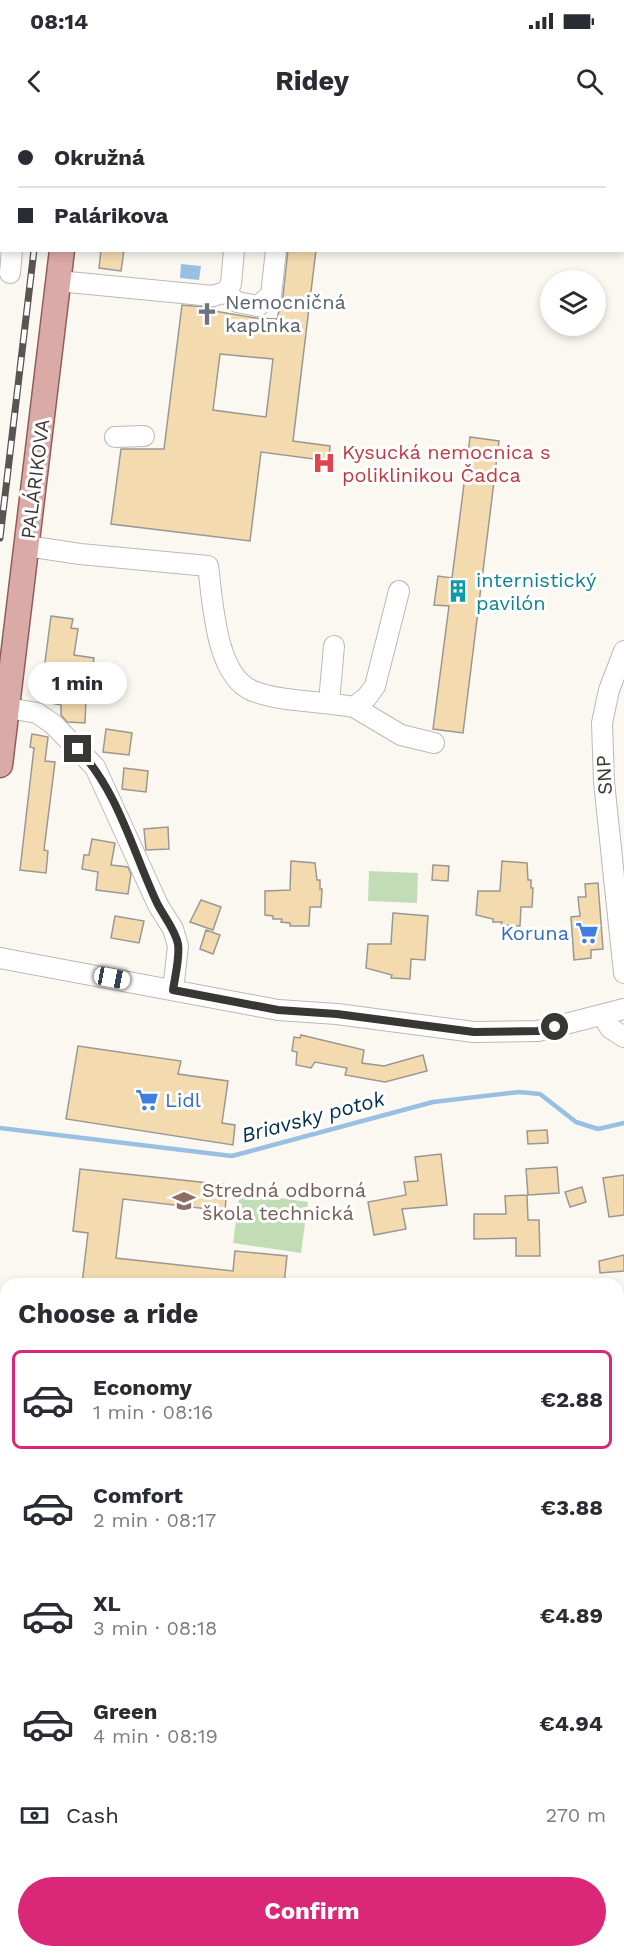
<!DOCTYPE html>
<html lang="en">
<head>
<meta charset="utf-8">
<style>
  :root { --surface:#fff; --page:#f2f2f3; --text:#2b2b33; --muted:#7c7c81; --line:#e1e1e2; --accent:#db2777 }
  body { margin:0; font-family:"Work Sans",sans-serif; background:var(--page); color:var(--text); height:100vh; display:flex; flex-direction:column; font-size:22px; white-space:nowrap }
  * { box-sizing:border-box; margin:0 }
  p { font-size:20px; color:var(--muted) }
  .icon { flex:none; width:33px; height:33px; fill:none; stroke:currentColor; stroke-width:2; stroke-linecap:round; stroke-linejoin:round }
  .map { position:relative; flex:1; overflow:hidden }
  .details { position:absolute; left:0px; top:1158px; width:624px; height:680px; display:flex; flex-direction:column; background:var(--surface); border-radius:18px 18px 0 0; box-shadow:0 3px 9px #0003 }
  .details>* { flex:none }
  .guide { position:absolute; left:0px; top:0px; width:624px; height:132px; box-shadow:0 3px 9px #0003; display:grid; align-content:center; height:132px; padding:0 18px; background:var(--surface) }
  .controls { position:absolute; left:540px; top:150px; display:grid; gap:12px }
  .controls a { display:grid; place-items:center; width:66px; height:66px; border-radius:50%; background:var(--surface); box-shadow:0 3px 9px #0003; font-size:30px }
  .end { position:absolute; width:27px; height:27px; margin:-14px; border:8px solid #393735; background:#fff; box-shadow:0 0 0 3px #fff }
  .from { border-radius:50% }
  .bubble { position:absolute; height:42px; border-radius:21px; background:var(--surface); box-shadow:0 3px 9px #0003; font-size:20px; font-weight:700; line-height:42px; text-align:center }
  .car { position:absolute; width:18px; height:36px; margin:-18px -9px; border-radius:8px; box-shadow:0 0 4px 2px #0007; background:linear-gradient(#fff 24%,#345 0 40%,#fff 0 76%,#345 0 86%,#fff 0) }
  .guide b { display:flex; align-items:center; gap:21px; height:57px; font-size:22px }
  .guide b+b { border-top:2px solid var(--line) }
  .guide i { width:15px; height:15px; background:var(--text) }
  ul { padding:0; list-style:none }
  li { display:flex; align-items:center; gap:18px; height:99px; margin:0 12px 9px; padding:0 6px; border:3px solid transparent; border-radius:9px }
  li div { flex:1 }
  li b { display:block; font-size:22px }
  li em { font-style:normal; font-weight:700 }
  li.on { border-color:var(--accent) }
  li>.icon { width:54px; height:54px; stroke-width:1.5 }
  h2 { padding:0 18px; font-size:27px; line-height:72px }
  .pay { display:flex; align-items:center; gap:15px; height:66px; padding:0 18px; font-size:22px }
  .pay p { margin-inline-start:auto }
  .button { display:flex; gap:12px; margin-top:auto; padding:12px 18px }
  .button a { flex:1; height:69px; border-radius:36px; background:var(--accent); color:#fff; font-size:24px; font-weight:700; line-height:69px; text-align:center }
  .status { display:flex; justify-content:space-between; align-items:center; height:42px; padding:0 30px; background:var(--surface); direction:ltr }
  .status svg { height:16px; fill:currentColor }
  header { display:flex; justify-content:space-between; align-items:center; height:78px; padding:0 18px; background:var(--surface); font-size:27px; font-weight:700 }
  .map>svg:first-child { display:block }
  .green { fill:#c2ddb5 }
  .water { fill:#99c0e2 }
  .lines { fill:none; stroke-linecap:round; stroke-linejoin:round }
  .stream { stroke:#99c0e2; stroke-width:4.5 }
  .building { fill:#f4daaf; stroke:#9b9893; stroke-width:1.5; fill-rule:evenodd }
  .minor-casing { stroke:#bcb9b4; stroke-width:22 }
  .major-casing { stroke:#925d59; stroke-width:27 }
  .minor { stroke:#fff; stroke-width:20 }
  .major { stroke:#daaaa7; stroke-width:24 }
  .rail-casing { stroke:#585553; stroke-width:7 }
  .rail { stroke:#fff; stroke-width:4.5; stroke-dasharray:14; stroke-linecap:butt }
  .route { stroke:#393735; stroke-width:8 }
  .labels { text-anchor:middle; stroke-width:6; stroke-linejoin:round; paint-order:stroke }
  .worship-label { font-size:20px; fill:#5b616d; stroke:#fff; text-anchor:start }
  .health-label { font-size:20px; fill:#be3a42; stroke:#fff; text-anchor:start }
  .street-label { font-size:20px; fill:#393735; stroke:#fff }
  .culture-label { font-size:20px; fill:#0d838f; stroke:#fff; text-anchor:start }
  .shop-label { font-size:20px; fill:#366cbe; stroke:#fff; text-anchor:end }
  .education-label { font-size:20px; fill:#785e54; stroke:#fff; text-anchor:start }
  .water-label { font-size:21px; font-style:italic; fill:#002e4e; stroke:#fff }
</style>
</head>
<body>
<div class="status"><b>08:14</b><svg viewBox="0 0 49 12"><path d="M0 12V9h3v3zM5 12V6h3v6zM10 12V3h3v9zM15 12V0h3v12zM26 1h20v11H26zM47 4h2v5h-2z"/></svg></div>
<header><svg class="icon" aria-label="back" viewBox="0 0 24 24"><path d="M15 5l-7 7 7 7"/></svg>Ridey<svg class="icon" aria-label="search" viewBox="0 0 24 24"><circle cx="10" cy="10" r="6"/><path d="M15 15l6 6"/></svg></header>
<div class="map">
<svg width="624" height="1837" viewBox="0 0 624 1837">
  <rect width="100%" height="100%" fill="#fbf8f2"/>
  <!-- green -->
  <path class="green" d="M369 751 418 753 417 783 368 781Z
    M240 1072 308 1082 301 1133 233 1123Z
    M618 1364 624 1365V1837H0V1443L6 1445V1832H618Z"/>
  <!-- water -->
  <path class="water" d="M181 144 201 146 199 160 180 158Z"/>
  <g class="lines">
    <!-- stream -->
    <path class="stream" d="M0 1008 232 1036 433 982 519 972 540 974 576 1002 598 1009 624 1003"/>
  </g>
  <!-- building -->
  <path class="building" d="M101 130H124L121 151 99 148Z
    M288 130H316L293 321 330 326 329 341 261 332 250 421 111 404 121 329H164L182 185 215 188 214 191 256 198 277 199 283 176ZM220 234 273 239 266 297 213 290Z
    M470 317 499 321 463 613 433 609 449 486 434 485 438 456 452 458Z
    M51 496 73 499 71 508 78 509 74 535 94 538 90 565 97 566 95 580 86 578 85 603 67 602 61 595V585L40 581Z
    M106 609 132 613 129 635 103 632Z
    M32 614 48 617 45 641 55 642 44 730 48 731 46 753 20 750 34 628 30 627Z
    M124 648 148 651 146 672 122 669Z
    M168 707 169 729 146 730 144 709Z
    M92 719 115 723 111 745 128 747 131 754 128 774 96 770 98 752 82 749 84 735H89Z
    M291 741 315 743 317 760H320V769H322L321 787H310L309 806H290V803L281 802 282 799H273V796L265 795V771L290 770Z
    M502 741 527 743 528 760H531V768H533L532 787H521L520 806 501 805 502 802H493V799L476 795 478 771H500Z
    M433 745 449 746 448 761 432 760Z
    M598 763 603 829 591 830V838L574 840 571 797 580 796 578 777H586L585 764Z
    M201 780 221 787 213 810 190 802Z
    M393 793 428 796 425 840 411 839 410 859 391 858 392 855 366 848 368 824H391Z
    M115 796 144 801 139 823 111 818Z
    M206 810 220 815 213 834 200 829Z
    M301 915 364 930 362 943 384 946 423 935 427 951 385 962 345 955 347 948 315 942 311 948 296 945 297 932 292 931 294 917 300 918Z
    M78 926 181 941 178 954 228 961 222 1003 235 1005 233 1025 66 999Z
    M547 1010 548 1023 528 1024 527 1011Z
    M441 1034 447 1085 402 1089 406 1109 374 1115 368 1082 406 1075 404 1062 418 1061 415 1037Z
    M557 1047 559 1073 528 1075 526 1049Z
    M80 1049 227 1065 225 1091 123 1079 116 1138 233 1151 235 1131 287 1136 284 1164H82L88 1113 73 1111Z
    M624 1055V1095L609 1097 603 1058Z
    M582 1067 586 1082 570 1087 565 1072Z
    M527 1075 528 1100H539L540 1136H516V1118L474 1119V1094H506L505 1076Z
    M624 1135V1151L600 1153 599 1141Z"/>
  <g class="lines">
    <!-- minor casing -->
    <g class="minor-casing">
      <path id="minor" d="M377 0 421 2
        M25 2 26 0
        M246 2 247 0
        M496 2V0
        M10 153 12 130
        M58 161 213 176 225 172 237 182 258 186 271 175 276 130
        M225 172 231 164 234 130
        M115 317 144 316
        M27 426 80 434 208 446C213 481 215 556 253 571 281 582 323 581 354 587L367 577 375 566 399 471
        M624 531 609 570 602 603 604 662 624 853
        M329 582 334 526
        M354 587 401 615 434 623
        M8 588 37 593 53 604 95 647 158 785 173 809 178 826 173 870
        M0 838 278 890 337 894 474 912 538 911 624 889
        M603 896 610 908 624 917
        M0 1417 6 1418"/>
    </g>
    <!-- major casing -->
    <g class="major-casing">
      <path id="major" d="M76 2V0
        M0 645 62 130"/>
    </g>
    <!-- minor -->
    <use href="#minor" class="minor"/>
    <!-- major -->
    <use href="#major" class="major"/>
    <!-- rail casing -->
    <g class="rail-casing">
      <path id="rail" d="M49 2V0
        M0 418 34 130"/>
    </g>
    <!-- rail -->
    <use href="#rail" class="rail"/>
  </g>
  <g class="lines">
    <!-- route -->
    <path class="route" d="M78 629C118 671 133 732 157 783 164 797 175 809 178 824 180 838 175 856 173 870L278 890 337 894 474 912 538 911 555 907"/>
  </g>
  <!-- icons -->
  <defs>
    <g id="church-bare" transform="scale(1.8)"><path d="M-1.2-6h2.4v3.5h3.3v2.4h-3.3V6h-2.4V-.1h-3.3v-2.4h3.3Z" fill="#6b7280" stroke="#fff" stroke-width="2.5" paint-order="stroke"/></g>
    <g id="hospital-bare" transform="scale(1.8)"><path d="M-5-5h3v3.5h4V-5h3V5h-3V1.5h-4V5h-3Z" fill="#e0444e" stroke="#fff" stroke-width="2.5" paint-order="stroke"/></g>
    <g id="building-bare" transform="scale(1.8)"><path d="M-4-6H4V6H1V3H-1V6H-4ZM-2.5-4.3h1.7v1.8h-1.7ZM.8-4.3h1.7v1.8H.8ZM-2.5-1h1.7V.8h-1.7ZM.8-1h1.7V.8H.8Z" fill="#0f9aa8" stroke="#fff" stroke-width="2.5" paint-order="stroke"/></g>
    <g id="supermarket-bare" transform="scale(1.8)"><path d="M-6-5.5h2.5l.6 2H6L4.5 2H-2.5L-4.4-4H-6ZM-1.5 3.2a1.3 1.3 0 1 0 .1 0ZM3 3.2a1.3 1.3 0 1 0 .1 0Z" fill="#3f7fe0" stroke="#fff" stroke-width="2.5" paint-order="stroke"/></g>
    <g id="school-bare" transform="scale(1.8)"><path d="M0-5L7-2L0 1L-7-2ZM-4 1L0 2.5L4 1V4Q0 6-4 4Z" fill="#8d6e63" stroke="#fff" stroke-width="2.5" paint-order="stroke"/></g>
  </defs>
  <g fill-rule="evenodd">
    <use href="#church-bare" x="207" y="194"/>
    <use href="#hospital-bare" x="324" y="343"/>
    <use href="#building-bare" x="458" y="471"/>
    <use href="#supermarket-bare" x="587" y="813"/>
    <use href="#supermarket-bare" x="147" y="980"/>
    <use href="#school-bare" x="184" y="1081"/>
  </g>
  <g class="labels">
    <!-- worship labels -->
    <g class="worship-label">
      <text x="225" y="189">Nemocničná<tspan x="225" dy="23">kaplnka</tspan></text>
    </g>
    <!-- health labels -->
    <g class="health-label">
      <text x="342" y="339">Kysucká nemocnica s<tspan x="342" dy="23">poliklinikou Čadca</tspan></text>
    </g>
    <!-- street labels -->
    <g class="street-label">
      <text transform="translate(35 359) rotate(-83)" y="7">PALÁRIKOVA</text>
      <text transform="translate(604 655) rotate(-93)" y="7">SNP</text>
    </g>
    <!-- culture labels -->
    <g class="culture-label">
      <text x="476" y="467">internistický<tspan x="476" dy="23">pavilón</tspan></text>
    </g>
    <!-- shop labels -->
    <g class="shop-label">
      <text x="569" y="820">Koruna</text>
      <text x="165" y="987" text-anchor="start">Lidl</text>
    </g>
    <!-- education labels -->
    <g class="education-label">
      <text x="202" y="1077">Stredná odborná<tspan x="202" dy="23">škola technická</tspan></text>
    </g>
    <!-- water labels -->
    <g class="water-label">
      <text transform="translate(313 997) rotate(-15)" y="7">Briavsky potok</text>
    </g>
  </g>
</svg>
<div class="controls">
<a><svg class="icon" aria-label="layers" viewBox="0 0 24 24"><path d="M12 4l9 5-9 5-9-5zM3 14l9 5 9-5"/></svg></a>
</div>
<i class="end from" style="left:555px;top:907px"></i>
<i class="end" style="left:78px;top:629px"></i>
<div class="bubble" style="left:28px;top:542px;width:99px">1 min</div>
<i class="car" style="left:112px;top:858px;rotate:101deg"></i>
<div class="guide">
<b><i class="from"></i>Okružná</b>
<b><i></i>Palárikova</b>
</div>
<section class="details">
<h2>Choose a ride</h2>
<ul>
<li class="on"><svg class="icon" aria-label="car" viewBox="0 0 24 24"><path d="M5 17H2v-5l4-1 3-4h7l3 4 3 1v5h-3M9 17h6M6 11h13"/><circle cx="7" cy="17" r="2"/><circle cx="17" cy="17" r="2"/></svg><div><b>Economy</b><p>1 min · 08:16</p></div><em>€2.88</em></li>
<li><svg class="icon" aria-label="car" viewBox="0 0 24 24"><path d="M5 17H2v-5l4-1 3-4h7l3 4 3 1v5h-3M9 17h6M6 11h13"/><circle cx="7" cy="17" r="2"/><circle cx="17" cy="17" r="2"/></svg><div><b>Comfort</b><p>2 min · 08:17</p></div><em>€3.88</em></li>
<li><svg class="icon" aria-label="car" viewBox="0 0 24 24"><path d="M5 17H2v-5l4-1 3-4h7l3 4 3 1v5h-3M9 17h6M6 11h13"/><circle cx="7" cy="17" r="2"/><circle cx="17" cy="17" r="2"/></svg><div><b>XL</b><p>3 min · 08:18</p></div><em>€4.89</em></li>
<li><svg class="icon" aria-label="car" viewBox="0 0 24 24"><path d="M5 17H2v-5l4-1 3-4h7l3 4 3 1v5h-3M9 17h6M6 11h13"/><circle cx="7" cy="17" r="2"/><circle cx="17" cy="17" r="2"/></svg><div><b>Green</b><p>4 min · 08:19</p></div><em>€4.94</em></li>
</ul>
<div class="pay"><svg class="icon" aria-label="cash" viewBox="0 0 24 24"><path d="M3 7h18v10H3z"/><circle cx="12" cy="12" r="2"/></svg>Cash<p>270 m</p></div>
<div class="button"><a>Confirm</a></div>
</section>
</div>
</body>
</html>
